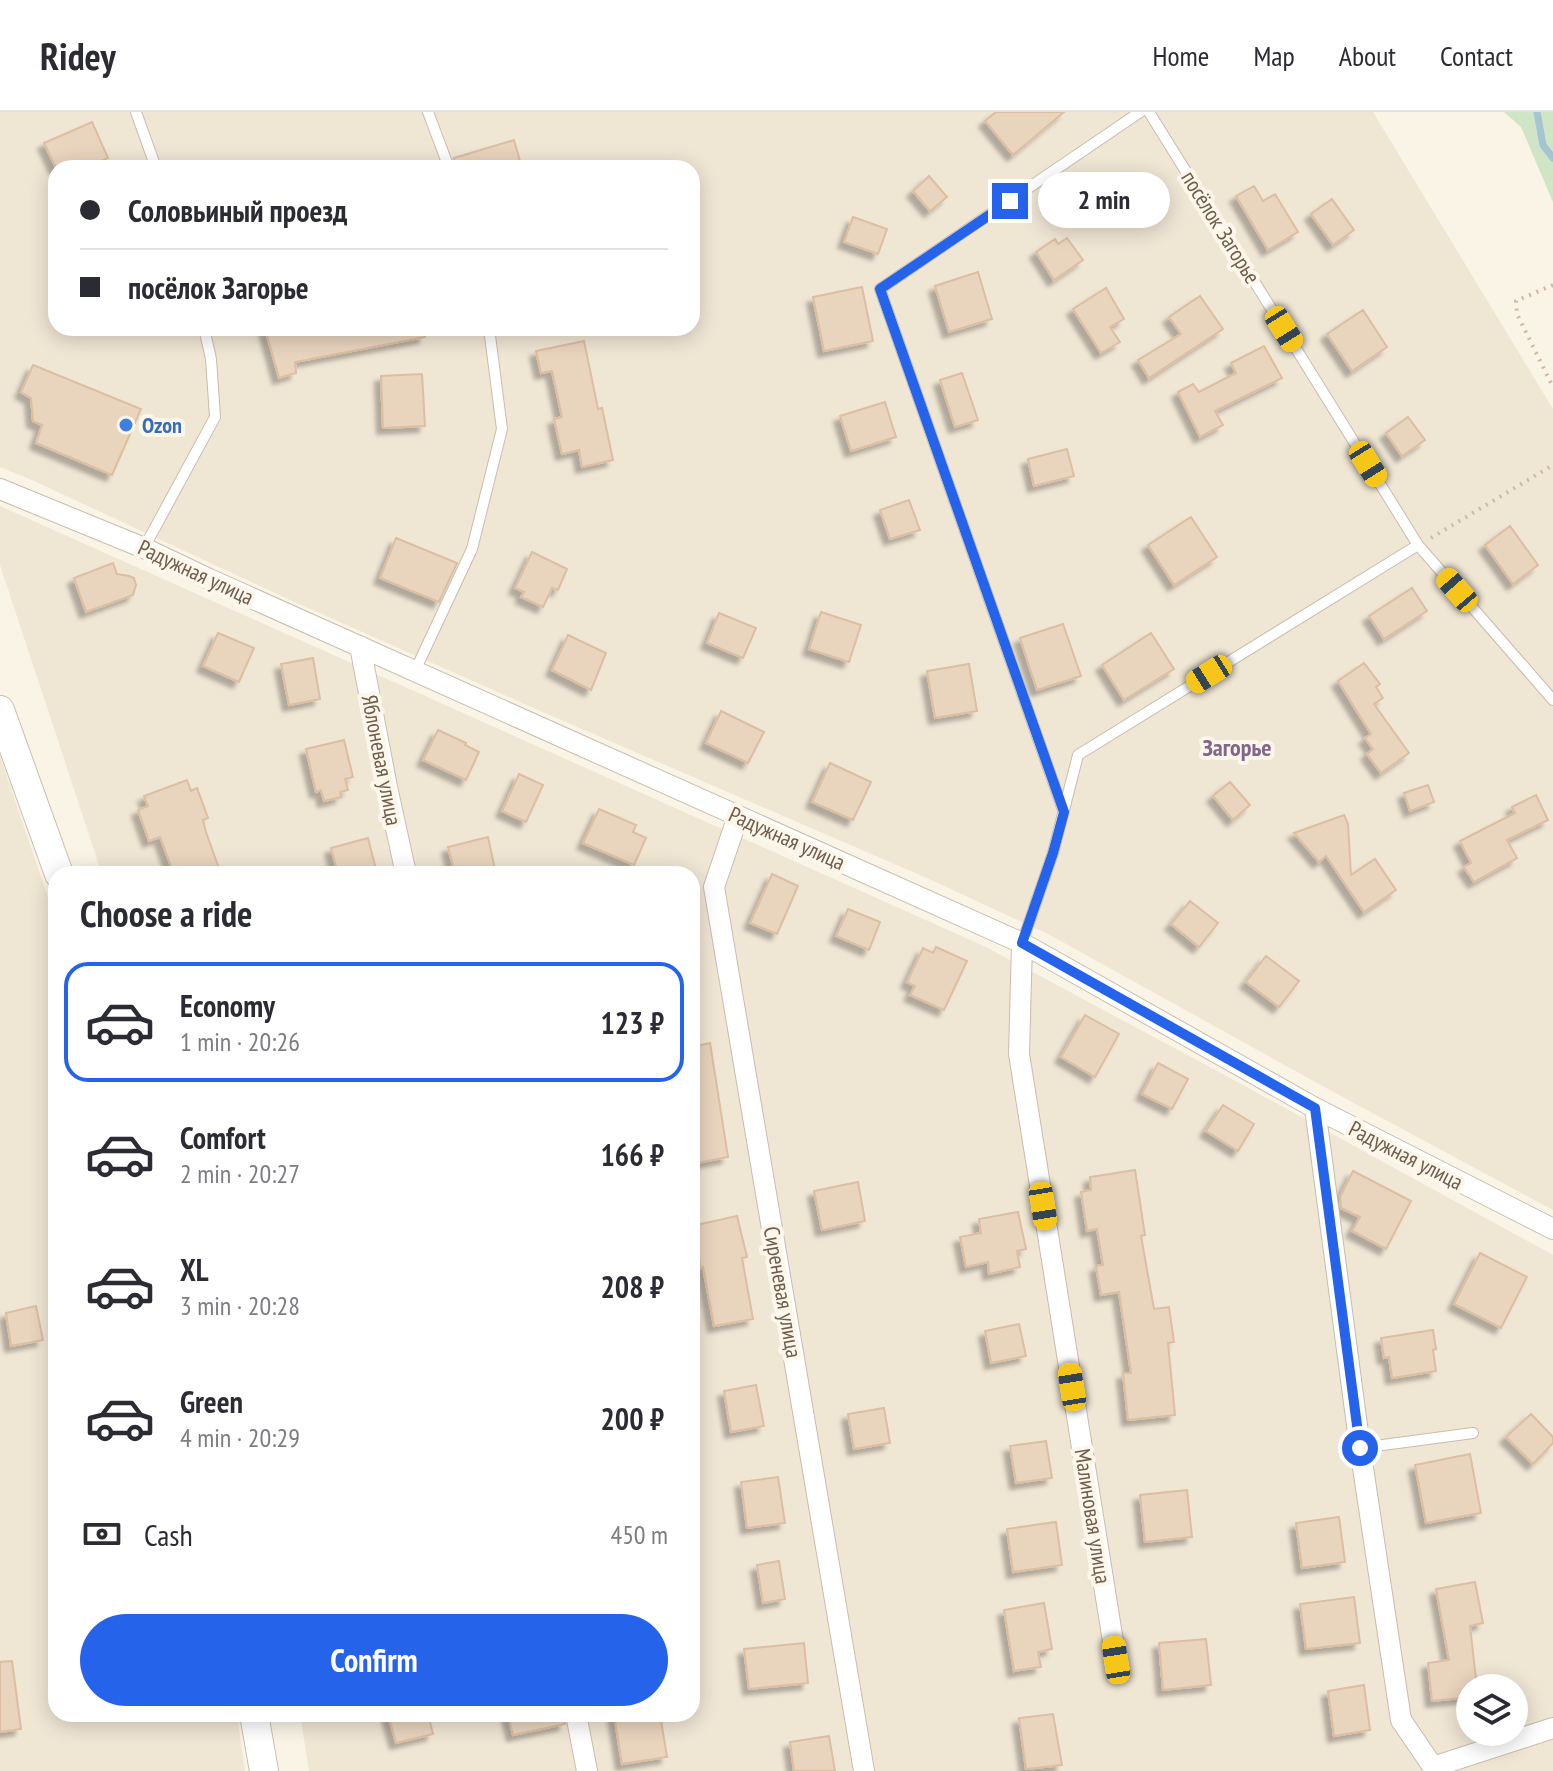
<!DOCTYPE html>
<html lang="en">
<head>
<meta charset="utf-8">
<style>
  :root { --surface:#fff; --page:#f7f7f7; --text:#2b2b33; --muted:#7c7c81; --line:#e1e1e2; --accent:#2563eb }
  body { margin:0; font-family:"PT Sans Narrow",sans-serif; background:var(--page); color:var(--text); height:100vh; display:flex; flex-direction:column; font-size:30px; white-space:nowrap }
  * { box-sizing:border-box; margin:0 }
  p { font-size:26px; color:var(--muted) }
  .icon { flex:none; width:44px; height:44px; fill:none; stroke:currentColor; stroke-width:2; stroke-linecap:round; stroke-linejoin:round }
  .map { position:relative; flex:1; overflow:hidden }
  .drawer { position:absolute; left:48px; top:754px; width:652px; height:856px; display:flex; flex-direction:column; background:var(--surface); border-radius:24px; box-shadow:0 4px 20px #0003 }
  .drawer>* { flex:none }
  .hud { position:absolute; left:48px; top:48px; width:652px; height:176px; border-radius:24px; box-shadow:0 4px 20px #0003; display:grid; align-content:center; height:176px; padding:0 32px; background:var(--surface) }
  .tools { position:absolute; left:1456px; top:1562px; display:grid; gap:16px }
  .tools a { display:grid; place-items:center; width:72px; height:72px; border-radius:50%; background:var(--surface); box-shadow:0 4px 20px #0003; font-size:40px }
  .end { position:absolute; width:36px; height:36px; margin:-18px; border:10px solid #2563eb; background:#fff; box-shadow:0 0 0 4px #fff }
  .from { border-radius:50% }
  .bubble { position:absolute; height:56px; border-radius:28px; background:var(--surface); box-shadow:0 4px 20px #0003; font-size:26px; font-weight:800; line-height:56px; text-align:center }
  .car { position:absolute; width:24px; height:48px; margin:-24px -12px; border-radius:10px; box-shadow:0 0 6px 2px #0007; background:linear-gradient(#f5c518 24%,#345 0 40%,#f5c518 0 76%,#345 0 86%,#f5c518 0) }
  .hud b { display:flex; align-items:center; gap:28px; height:76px; font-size:30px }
  .hud b+b { border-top:2px solid var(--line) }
  .hud i { width:20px; height:20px; background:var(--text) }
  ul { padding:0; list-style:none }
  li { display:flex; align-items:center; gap:24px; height:120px; margin:0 16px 12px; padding:0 16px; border:4px solid transparent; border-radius:24px }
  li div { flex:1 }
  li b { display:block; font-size:30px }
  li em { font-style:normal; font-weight:800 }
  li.on { border-color:var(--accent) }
  li>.icon { width:72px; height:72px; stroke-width:1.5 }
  h2 { padding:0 32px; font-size:36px; line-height:96px }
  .pay { display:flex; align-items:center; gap:20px; height:88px; padding:0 32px; font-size:30px }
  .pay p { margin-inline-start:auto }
  .primary-button { display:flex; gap:16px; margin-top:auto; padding:16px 32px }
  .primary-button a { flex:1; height:92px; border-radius:48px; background:var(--accent); color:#fff; font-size:32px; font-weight:800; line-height:92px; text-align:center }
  header { display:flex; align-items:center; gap:48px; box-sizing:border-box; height:112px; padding:0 40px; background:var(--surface); border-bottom:2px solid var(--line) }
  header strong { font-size:38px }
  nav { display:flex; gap:44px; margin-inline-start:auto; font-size:28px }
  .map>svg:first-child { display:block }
  .residential { fill:#f0e6d4; fill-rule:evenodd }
  .green { fill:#cfe5c5 }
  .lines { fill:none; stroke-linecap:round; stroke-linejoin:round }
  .stream { stroke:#a4c5d1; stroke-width:7 }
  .building { fill:#e9d4be; stroke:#dcbea2; stroke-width:2; filter:url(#shadow) }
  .service-casing { stroke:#c9bcad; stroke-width:12 }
  .minor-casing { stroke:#c9bcad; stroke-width:22 }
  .secondary-casing { stroke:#ccbdab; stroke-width:30 }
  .path { stroke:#d0b9a4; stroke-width:4; stroke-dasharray:2 6; stroke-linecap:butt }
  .service { stroke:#fff; stroke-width:10 }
  .minor { stroke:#fff; stroke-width:20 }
  .secondary { stroke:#fff; stroke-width:28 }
  .route { stroke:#2563eb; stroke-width:10 }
  .shop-dot { fill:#3f7fe0; stroke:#fdf7eb; stroke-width:3 }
  .labels { text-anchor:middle; stroke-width:8; stroke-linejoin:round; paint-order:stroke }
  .street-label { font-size:22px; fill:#6f5d4d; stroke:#fdf7eb }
  .shop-label { font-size:22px; font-weight:bold; fill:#366cbe; stroke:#fdf7eb; text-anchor:start }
  .neighbourhood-label { font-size:24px; font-weight:bold; fill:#82668c; stroke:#fdf7eb }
</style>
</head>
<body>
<header>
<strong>Ridey</strong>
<nav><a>Home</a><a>Map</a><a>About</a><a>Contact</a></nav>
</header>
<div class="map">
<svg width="1553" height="1659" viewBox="0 0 1553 1659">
  <defs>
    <filter id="shadow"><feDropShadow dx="-6" dy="6" stdDeviation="2" flood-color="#0004"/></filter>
  </defs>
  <rect width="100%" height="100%" fill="#f9f4e5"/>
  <!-- residential -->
  <path class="residential" d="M0 0H1373L1553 297V1098L1328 977 1048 822 929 767 538 598 290 488 34 369 0 355ZM56 56H692V216H56Z
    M0 394 986 835 1232 967 1553 1143V1659H309L300 1602H692V762H102L0 453ZM1470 1576H1514V1620H1470Z
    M0 644 56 809V1602H237L245 1659H0Z"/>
  <!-- green -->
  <path class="green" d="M1504 0H1553V90L1521 15Z"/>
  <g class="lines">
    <!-- stream -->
    <path class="stream" d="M1537 0 1543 33 1553 46"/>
  </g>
  <!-- building -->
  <path class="building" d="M996 0H1064L1013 43 985 9Z
    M92 10 108 46 86 56H56L44 31Z
    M514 28 522 56H457L454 46Z
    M929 64 947 85 930 99 913 79Z
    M1254 74 1263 89 1275 82 1298 120 1268 138 1236 84Z
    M1332 87 1354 118 1333 133 1311 102Z
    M853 105 887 117 878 142 844 130Z
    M1067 126 1083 148 1054 168 1036 140 1055 127 1058 132Z
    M978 160 992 207 949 220 935 174Z
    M862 175 873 229 824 239 813 185Z
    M1106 176 1124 207 1110 215 1120 230 1101 241 1073 197Z
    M1200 184 1223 217 1149 266 1138 248 1181 222 1169 205Z
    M1363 198 1387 235 1352 259 1327 222Z
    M265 216H424L425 225 295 250 296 261 279 266Z
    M584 229 598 297 602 296 613 348 582 355 579 338 562 342 554 307 562 305 552 259 541 261 536 239Z
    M1264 234 1282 266 1215 299 1223 313 1200 325 1178 280 1193 272 1199 280 1236 261 1231 251Z
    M33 253 141 297 112 363 36 331 42 313 33 309 31 286 21 280Z
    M962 261 978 308 955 315 940 268Z
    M422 262 425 314 383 316 381 264Z
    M885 290 896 325 851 339 840 304Z
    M1408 305 1425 328 1402 344 1386 321Z
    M1067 337 1074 364 1034 374 1028 347Z
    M909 388 920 418 890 427 880 398Z
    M1191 405 1217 445 1174 473 1148 433Z
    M1510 414 1538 453 1513 472 1485 433Z
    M396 426 457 451 439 490 380 466Z
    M532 440 567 457 558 478 552 476 543 495 521 485 524 480 515 476Z
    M113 451 117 462 129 464 134 466 136 473 133 483 86 500 74 466Z
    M1412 476 1427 499 1384 527 1369 504Z
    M821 500 861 513 849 550 809 537Z
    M719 501 756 516 743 546 707 531Z
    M1063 512 1081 564 1037 578 1020 526Z
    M218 521 254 536 239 570 203 554Z
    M1151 521 1174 557 1124 588 1102 553Z
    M568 523 606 541 591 578 552 558Z
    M313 546 320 587 289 593 281 552Z
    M1364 551 1380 572 1376 575 1383 586 1374 592 1409 641 1381 661 1367 642 1373 637 1365 626 1371 622 1338 569Z
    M969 552 977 599 935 606 927 559Z
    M721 599 764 620 748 651 706 631Z
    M438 618 466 631 465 633 479 640 466 668 423 648Z
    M344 628 353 665 345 667 348 678 340 680 341 685 324 689 321 678 316 680 306 637Z
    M830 651 871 670 853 708 812 690Z
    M519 662 543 673 526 710 502 699Z
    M187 668 191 679 197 676 208 706 203 708 206 720 221 762H174L160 725 149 729 138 698 148 694 144 684Z
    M1230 670 1250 693 1233 708 1213 684Z
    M1428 673 1434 690 1410 699 1404 681Z
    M1536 683 1548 708 1507 728 1517 746 1474 770 1464 755 1471 751 1460 729 1515 701 1512 695Z
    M599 697 636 713 633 720 646 726 634 753 583 731Z
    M1344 703 1348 712 1351 763 1375 747 1396 778 1364 800 1326 744 1319 750 1294 721Z
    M488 725 496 762H455L448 735Z
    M368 726 376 757 369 759 370 762H338L331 736Z
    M772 762 798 774 777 822 750 811Z
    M1190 789 1218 811 1199 835 1171 812Z
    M848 797 880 810 869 838 836 824Z
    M936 835 967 849 944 898 910 883 915 874 907 870 923 836 933 841Z
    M1266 844 1299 869 1279 895 1246 870Z
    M1085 903 1119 922 1095 965 1061 945Z
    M710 931 728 1045 692 1052V935Z
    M1158 951 1188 967 1172 997 1142 982Z
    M1223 993 1254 1012 1238 1039 1206 1019Z
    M1135 1058 1145 1123 1141 1124 1154 1197 1169 1195 1174 1230 1168 1231 1175 1303 1128 1308 1123 1261H1131L1119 1180 1101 1183 1096 1154 1103 1153 1097 1117 1087 1119 1081 1080 1091 1078 1090 1065Z
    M1353 1059 1411 1089 1386 1137 1352 1119 1360 1105 1341 1096 1340 1085Z
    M858 1070 865 1109 822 1118 814 1079Z
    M1018 1100 1026 1137 1017 1139 1020 1155 989 1162 988 1150 966 1155 960 1125 981 1121 979 1107Z
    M737 1104 747 1145 742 1146 753 1207 714 1214 703 1155 701 1156 692 1114Z
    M1480 1141 1527 1165 1501 1216 1454 1192Z
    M36 1194 43 1228 11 1234 6 1201Z
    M1019 1212 1026 1244 991 1251 985 1219Z
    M1433 1218 1436 1237 1433 1238 1436 1259 1392 1266 1389 1245 1384 1246 1381 1226Z
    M756 1273 764 1314 731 1320 724 1279Z
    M884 1296 890 1331 854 1337 848 1302Z
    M1531 1302 1553 1325V1331L1533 1352 1506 1325Z
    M1046 1329 1052 1366 1016 1371 1010 1334Z
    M1470 1342 1481 1401 1426 1411 1415 1353Z
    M778 1365 785 1411 747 1416 741 1370Z
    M1187 1378 1192 1425 1145 1430 1140 1383Z
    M1339 1405 1345 1450 1302 1456 1296 1411Z
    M1056 1410 1062 1453 1013 1460 1007 1417Z
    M779 1449 785 1487 763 1491 757 1453Z
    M1475 1470 1483 1511 1470 1514 1477 1576H1470V1585L1432 1589 1428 1551 1449 1548 1436 1477Z
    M1354 1485 1360 1531 1306 1537 1300 1492Z
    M1044 1491 1052 1537 1038 1540 1041 1555 1014 1559 1004 1498Z
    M1206 1527 1211 1573 1163 1578 1159 1531Z
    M804 1531 808 1571 749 1577 744 1537Z
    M12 1549 21 1617 0 1620V1550Z
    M1364 1573 1370 1618 1334 1624 1328 1579Z
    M388 1602H428L433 1622 396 1631Z
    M508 1602H563L565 1612 513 1623Z
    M614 1602H660L667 1645 622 1652Z
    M1053 1602 1062 1653 1026 1657 1019 1606Z
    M829 1624 835 1659H794L790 1630Z"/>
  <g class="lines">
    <!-- service casing -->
    <g class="service-casing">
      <path id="service" d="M136 0 156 56
        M428 0 449 56
        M1418 433 1553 588
        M144 436 215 305 211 247 204 216
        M415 559 472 437 502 317 489 216
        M1063 698 880 177 1140 0
        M1022 831 1053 741 1078 643 1418 433 1149 0
        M1360 1336 1473 1321"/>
    </g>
    <!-- minor casing -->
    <g class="minor-casing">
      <path id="minor" d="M0 377 144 436 209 467 1022 831 1315 996 1553 1117
        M360 534 387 675 406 762
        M738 704 714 775 864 1659
        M1022 831 1019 942 1116 1548
        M1315 996 1360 1336 1401 1608 1433 1655 1553 1616
        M576 1602 587 1659"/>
    </g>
    <!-- secondary casing -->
    <g class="secondary-casing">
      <path id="secondary" d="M0 598 59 762
        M254 1602 264 1659"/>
    </g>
    <!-- path -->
    <path class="path" d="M1553 173 1516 189 1517 202 1553 275
      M1431 426 1553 353"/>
    <!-- service -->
    <use href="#service" class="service"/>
    <!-- minor -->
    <use href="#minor" class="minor"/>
    <!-- secondary -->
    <use href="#secondary" class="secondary"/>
  </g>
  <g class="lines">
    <!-- route -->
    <path class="route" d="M1010 89 880 177 1064 700 1053 741 1022 831 1315 996 1360 1336"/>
  </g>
  <!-- markers -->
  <circle class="shop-dot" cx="126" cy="313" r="8"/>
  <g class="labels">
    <!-- street labels -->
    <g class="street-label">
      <text transform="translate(1221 115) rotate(58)" y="8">посёлок Загорье</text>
      <text transform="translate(196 460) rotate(25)" y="8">Радужная улица</text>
      <text transform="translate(382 648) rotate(79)" y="8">Яблоневая улица</text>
      <text transform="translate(787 726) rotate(24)" y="8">Радужная улица</text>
      <text transform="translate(1406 1043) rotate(27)" y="8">Радужная улица</text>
      <text transform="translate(783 1180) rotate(80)" y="8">Сиреневая улица</text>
      <text transform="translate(1093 1404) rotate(81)" y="8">Малиновая улица</text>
    </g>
    <!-- shop labels -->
    <g class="shop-label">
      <text x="142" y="321">Ozon</text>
    </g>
    <!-- neighbourhood labels -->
    <g class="neighbourhood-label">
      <text x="1237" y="644">Загорье</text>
    </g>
  </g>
</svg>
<div class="tools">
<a><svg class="icon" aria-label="layers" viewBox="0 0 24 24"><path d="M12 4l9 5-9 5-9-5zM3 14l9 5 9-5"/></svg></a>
</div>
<i class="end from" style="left:1360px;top:1336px"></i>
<i class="end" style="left:1010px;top:89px"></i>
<div class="bubble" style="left:1038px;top:60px;width:132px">2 min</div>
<i class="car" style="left:1284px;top:217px;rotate:148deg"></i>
<i class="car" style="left:1368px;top:352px;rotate:148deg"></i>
<i class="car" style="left:1457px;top:478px;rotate:319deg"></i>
<i class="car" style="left:1209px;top:562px;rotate:238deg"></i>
<i class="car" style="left:1043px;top:1094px;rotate:171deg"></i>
<i class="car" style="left:1072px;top:1275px;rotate:351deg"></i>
<i class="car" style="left:1116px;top:1548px;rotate:351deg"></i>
<div class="hud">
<b><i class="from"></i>Соловьиный проезд</b>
<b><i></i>посёлок Загорье</b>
</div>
<section class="drawer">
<h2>Choose a ride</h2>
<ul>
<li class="on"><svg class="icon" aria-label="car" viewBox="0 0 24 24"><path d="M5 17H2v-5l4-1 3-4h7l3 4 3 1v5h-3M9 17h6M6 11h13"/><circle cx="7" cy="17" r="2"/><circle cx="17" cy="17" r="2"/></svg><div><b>Economy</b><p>1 min · 20:26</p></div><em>123 ₽</em></li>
<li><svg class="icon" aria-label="car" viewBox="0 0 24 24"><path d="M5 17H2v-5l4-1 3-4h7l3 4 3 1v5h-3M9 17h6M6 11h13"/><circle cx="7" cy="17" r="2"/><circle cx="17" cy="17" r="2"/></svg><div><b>Comfort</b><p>2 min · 20:27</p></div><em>166 ₽</em></li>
<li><svg class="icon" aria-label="car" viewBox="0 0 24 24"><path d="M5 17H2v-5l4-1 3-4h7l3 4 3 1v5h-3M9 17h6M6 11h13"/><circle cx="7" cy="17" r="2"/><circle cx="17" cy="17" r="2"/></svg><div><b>XL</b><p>3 min · 20:28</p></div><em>208 ₽</em></li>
<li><svg class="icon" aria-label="car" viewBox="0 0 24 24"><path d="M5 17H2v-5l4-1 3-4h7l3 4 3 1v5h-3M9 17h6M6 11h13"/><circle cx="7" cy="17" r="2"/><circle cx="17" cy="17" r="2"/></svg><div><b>Green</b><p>4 min · 20:29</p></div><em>200 ₽</em></li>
</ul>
<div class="pay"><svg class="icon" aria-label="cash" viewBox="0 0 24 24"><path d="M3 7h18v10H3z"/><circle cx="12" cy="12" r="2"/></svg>Cash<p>450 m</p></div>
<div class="primary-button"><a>Confirm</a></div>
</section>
</div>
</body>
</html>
